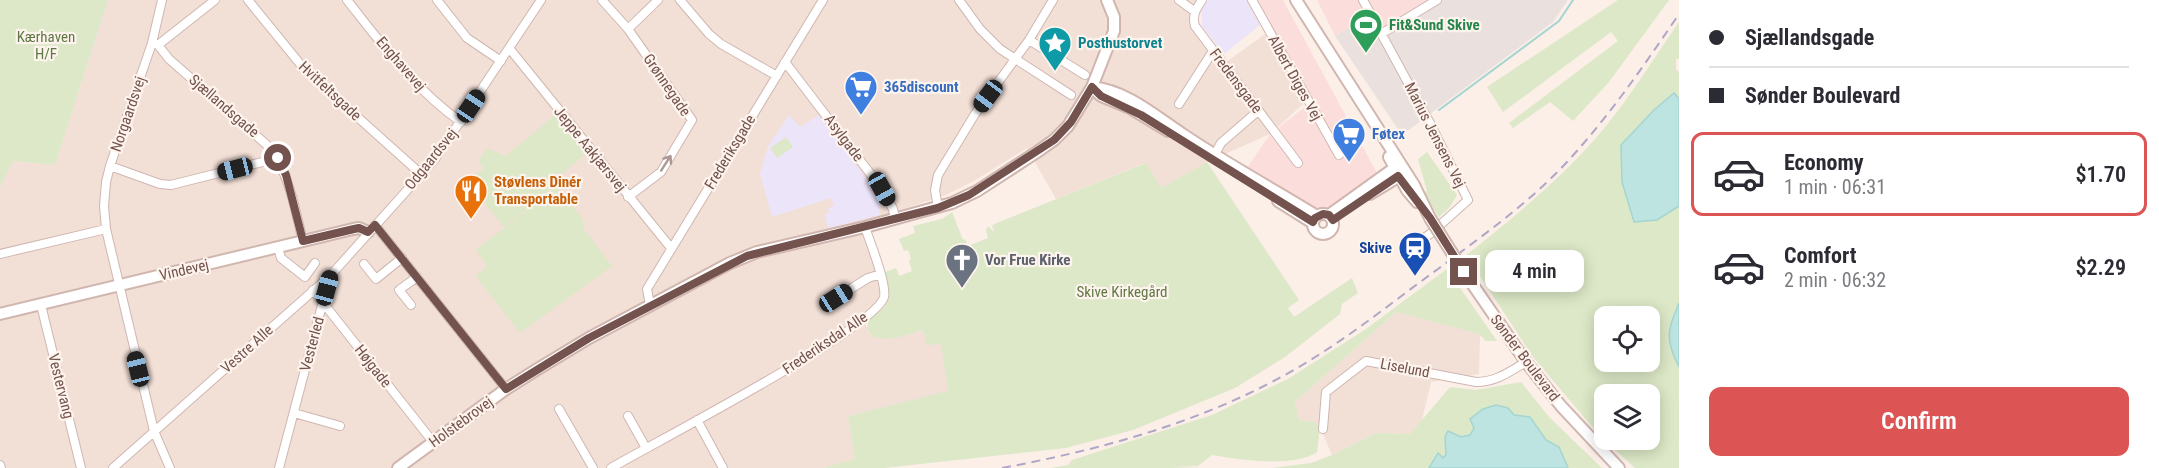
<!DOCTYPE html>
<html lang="en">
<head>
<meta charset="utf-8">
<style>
  :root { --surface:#fff; --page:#f2f2f3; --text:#2b2b33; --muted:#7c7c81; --line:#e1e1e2; --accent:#dd5455 }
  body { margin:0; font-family:"Roboto Condensed",sans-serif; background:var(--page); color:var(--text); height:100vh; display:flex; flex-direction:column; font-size:22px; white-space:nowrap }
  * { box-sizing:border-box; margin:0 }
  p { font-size:20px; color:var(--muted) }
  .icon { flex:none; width:33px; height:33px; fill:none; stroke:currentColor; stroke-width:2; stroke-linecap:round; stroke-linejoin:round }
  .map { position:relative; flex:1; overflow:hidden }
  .panel { display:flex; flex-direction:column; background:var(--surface); width:480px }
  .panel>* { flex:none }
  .hud { display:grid; align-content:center; height:132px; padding:0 30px; background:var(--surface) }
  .controls { position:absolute; left:1594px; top:306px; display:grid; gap:12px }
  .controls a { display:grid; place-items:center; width:66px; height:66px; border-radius:12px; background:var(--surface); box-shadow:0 3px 15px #0003; font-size:30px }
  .end { position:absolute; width:27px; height:27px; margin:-14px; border:8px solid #74524d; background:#fff; box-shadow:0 0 0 3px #fff }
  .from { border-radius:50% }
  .bubble { position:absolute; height:42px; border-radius:12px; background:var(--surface); box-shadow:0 3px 15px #0003; font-size:20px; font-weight:600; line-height:42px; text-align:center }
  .car { position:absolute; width:18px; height:36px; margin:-18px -9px; border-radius:8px; box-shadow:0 0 4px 2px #0007; background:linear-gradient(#222 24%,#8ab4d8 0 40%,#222 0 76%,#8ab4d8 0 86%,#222 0) }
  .hud b { display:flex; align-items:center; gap:21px; height:57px; font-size:22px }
  .hud b+b { border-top:2px solid var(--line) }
  .hud i { width:15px; height:15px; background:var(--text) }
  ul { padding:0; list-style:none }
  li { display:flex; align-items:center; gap:18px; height:84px; margin:0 12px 9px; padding:0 18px; border:3px solid transparent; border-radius:12px }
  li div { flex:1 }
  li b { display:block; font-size:22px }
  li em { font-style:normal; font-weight:600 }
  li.selected { border-color:var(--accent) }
  li>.icon { width:54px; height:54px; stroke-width:1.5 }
  .primary-button { display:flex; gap:12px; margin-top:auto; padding:12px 30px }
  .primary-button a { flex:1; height:69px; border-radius:12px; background:var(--accent); color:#fff; font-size:24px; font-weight:600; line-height:69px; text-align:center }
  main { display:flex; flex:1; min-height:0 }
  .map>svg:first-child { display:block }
  .residential { fill:#f2dfd6 }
  .commercial { fill:#fbdedc }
  .industrial { fill:#eae1de }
  .education { fill:#ece4f8 }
  .green { fill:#dce8c7; fill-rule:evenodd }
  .water { fill:#bde4e0; stroke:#a4d5d1; stroke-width:1.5 }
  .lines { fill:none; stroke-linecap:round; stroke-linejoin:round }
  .stream { stroke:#a4d5d1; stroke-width:2 }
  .street-casing { stroke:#cfb7b1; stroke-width:10 }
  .secondary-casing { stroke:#d1b6af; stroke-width:14 }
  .street { stroke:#fff; stroke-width:8 }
  .secondary { stroke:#fff; stroke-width:10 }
  .rail { stroke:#afa6c5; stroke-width:2; stroke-dasharray:9 6; stroke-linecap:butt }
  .secondary-bridge-casing { stroke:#d1b6af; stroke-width:14; stroke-linecap:butt }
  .secondary-bridge { stroke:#fff; stroke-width:10 }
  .oneway { stroke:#ac9794 }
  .route { stroke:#74524d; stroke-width:8 }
  .labels { text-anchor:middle; stroke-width:4.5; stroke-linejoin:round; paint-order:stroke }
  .leisure-label { font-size:15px; font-weight:bold; fill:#27864d; stroke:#fef4ee; text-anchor:start }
  .park-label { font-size:15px; fill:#607845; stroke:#fef4ee }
  .culture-label { font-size:15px; font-weight:bold; fill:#0d838f; stroke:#fef4ee; text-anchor:start }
  .street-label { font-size:15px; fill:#74524d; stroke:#fef4ee }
  .shop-label { font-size:15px; font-weight:bold; fill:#366cbe; stroke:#fef4ee; text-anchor:start }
  .food-label { font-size:15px; font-weight:bold; fill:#c56008; stroke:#fef4ee; text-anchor:start }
  .transit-label { font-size:15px; font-weight:bold; fill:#164399; stroke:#fef4ee; text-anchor:end }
  .worship-label { font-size:15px; font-weight:bold; fill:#5b616d; stroke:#fef4ee; text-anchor:start }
</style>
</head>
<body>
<main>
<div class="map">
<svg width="1679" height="468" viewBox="0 0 1679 468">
  <rect width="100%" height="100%" fill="#fbefe8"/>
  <!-- residential -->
  <path class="residential" d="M108 0H1196L1189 11 1225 63 1265 34 1303 104 1270 134 1207 162 1161 188 1145 163 1056 199 1027 148 974 181 946 195 863 222 881 292 876 303 861 314 869 333 877 338 889 339 924 330 942 344 948 392 848 416 855 459 823 468H0V187L12 161 55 165Z
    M1396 312 1480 334 1479 374 1431 382 1422 420 1410 434 1376 433 1332 455 1320 427 1315 422 1299 420 1295 402Z"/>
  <!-- commercial -->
  <path class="commercial" d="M1256 0H1283L1378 175 1332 208H1314L1247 168 1270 134 1310 103Z
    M1317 0H1431L1375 34 1366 17 1335 36Z"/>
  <!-- industrial -->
  <path class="industrial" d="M1431 0H1568L1553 22 1402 135 1335 36 1366 17 1375 34Z"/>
  <!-- education -->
  <path class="education" d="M1208 0H1246L1260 25 1224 54 1202 26 1201 10Z
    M789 115 800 127 819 115 876 192 883 205 879 207 880 215 828 228 825 214 829 213 828 208 834 206 831 198 772 217 760 174 768 146Z"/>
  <!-- green -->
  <path class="green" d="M0 0H108L55 165 13 161 0 187Z
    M1618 0H1669L1609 82 1573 121 1550 102 1513 128 1509 123 1618 41 1611 32 1503 112 1487 87Z
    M1679 22V59H1676V70L1679 72V99L1674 93 1654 110 1621 146 1622 182 1657 220 1679 206V468H1635L1601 437 1533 357 1466 255C1512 219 1557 182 1596 138 1627 102 1652 61 1679 22ZM1605 316H1650V362H1605ZM1605 394H1650V440H1605Z
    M555 115 586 153 553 182 552 188 504 227 468 183 484 168 478 161 487 148 506 156Z
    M786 137 793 147 777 158 770 148Z
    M1427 152 1457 195 1450 207 1439 217 1424 193 1427 191 1418 159Z
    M1207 162 1299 300 1288 308 1294 317 1352 278 1358 293 1342 304 1340 314 1285 357 1235 388 1133 430 1066 448 884 468H823L855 459 848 416 948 391 941 344 927 345 923 330C906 334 889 344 872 336L867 329 868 321C891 303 893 300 885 272L896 268 899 276 912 271 909 261 911 258 908 250 904 251 899 239 915 233 913 226 942 219 952 212 963 240 965 239 968 246 988 238 986 230 988 226 994 232 992 225 1146 163 1161 188Z
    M557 186 583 220V228L612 266 520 333 476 276 487 266 476 250Z
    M1447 269 1497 341H1486L1479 334 1396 312 1295 402 1299 420 1315 422 1320 427 1317 452C1293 468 1241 460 1212 455L1198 466 1171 467 1203 468H1051L1068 465 1072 460 1212 415 1288 379 1366 329Z
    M1521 382 1549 417 1602 468H1568L1559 447 1546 440 1530 417C1514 414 1479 421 1470 435L1461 437H1445L1447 455 1443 458 1438 453 1434 458 1429 468H1272L1311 463 1332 455 1376 433 1410 434 1450 387 1476 390Z"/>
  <!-- water -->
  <path class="water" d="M1674 93 1679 99V206L1657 220 1634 222 1622 182 1621 145 1654 110Z
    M1679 303V367C1665 340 1667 330 1679 303Z
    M1496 405 1508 408 1514 415 1530 417 1546 440 1559 447 1568 468H1429L1438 453 1443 458 1446 455 1445 437 1448 431 1461 437 1470 435 1474 428 1470 419 1483 409Z"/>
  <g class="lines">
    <!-- stream -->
    <path class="stream" d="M1439 110 1559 21 1573 0"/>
    <!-- street casing -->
    <g class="street-casing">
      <path id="street" d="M162 0 152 43 110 166 106 182 104 206 106 229 154 431 170 468
        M248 0 305 70 421 174
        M347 0C381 43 415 90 461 122
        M437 0 467 38 501 61
        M602 0 628 29 692 120 661 172 628 197
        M680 0 709 34 721 44 777 76
        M959 0 980 29 1000 49 1071 95
        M1179 0 1194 11
        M1202 0C1196 9 1192 15 1195 26L1298 163
        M1252 0 1339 155
        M1363 0 1431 125 1468 200 1430 234 1408 249
        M628 29 658 0
        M1381 34 1437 0
        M1029 40 1085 75
        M153 43 158 45 215 0
        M158 45 169 59 267 145C290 173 294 207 303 241
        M509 48 671 248
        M785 62 882 189 893 209 895 219
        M1179 104 1213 51
        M1215 154 1221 143 1258 111
        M110 166 160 184 171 185 278 158
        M938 208 935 190 938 175 975 114 1029 40 1053 0
        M375 225 506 389
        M278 248 281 258 305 277 315 263
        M0 254 106 229
        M364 264 376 279 402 258
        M313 290 433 442
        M836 298 868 278 881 274
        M41 305 81 468
        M411 305 399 290 417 277
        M650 305 647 289 823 0
        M559 409 593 468
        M294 413 340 426
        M628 416 646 448
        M697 420 723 468
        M1323 429 1326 392 1366 361 1476 382C1496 382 1509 372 1526 362
        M0 465 1 468
        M113 468 331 275 435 159 541 0
        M279 468 330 275
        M611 468C650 445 876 328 884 297 887 284 870 242 865 227"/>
    </g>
    <!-- secondary casing -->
    <g class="secondary-casing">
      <path id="secondary" d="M1296 0 1414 185 1430 218
        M1092 87C1128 91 1155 116 1184 135 1227 164 1273 189 1317 216
        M1092 87 1101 96 1130 108 1168 131
        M1389 157 1407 190 1417 202
        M1370 194 1403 174
        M1278 201 1313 223
        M1313 224a10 10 0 1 1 20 0a10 10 0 1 1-20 0Z
        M1329 215 1400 164
        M1464 272 1526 362 1561 406 1619 468
        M0 314 353 229 359 228 368 232
        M398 468 506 389 536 370 589 338 730 263 757 252 865 227 952 203 977 191 1037 152 1054 140 1068 126 1092 87 1114 31V17L1107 0"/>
    </g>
    <!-- street -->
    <use href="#street" class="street"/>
    <!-- secondary -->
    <use href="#secondary" class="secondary"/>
    <!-- rail -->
    <path class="rail" d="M1002 468C1114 447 1224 416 1320 354 1361 328 1399 297 1438 269 1482 236 1529 203 1567 162 1610 115 1643 67 1679 14"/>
    <!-- secondary-bridge casing -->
    <g class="secondary-bridge-casing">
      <path id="secondary-bridge" d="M1430 218 1464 272"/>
    </g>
    <!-- secondary-bridge -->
    <use href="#secondary-bridge" class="secondary-bridge"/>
  </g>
  <!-- one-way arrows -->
  <defs><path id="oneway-shaft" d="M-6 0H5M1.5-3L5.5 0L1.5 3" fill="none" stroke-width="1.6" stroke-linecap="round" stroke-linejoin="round" transform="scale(1.5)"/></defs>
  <use class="oneway" href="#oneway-shaft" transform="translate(666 163) rotate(-57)"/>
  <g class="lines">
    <!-- route -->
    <path class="route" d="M278 158 286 175 303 241 354 229 359 228 368 232 375 225 506 389 589 338 747 256 938 208 969 195 1054 140 1071 122 1092 87 1101 96 1141 115 1313 222 1315 218 1323 214 1329 215 1333 220 1398 176 1430 218 1464 272"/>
  </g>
  <!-- icons -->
  <defs>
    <g id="stadium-pin" transform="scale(1.725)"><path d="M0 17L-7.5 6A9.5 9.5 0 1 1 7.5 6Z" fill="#2e9e5b" stroke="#fef4ee"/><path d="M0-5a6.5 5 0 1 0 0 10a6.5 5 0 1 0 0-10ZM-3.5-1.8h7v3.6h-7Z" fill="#fff"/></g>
    <g id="sight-pin" transform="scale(1.725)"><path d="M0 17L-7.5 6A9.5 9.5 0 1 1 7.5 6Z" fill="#0f9aa8" stroke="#fef4ee"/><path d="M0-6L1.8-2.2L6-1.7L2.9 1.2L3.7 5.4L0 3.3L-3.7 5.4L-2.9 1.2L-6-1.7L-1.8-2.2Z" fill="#fff"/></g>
    <g id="supermarket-pin" transform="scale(1.725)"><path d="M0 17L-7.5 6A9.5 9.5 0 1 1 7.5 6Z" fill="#3f7fe0" stroke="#fef4ee"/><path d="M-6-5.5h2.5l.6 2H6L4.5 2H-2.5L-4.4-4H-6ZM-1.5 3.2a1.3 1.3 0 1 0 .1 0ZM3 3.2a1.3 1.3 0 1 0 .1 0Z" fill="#fff"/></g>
    <g id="restaurant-pin" transform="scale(1.725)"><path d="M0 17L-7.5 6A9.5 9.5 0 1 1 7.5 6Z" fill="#e8710a" stroke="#fef4ee"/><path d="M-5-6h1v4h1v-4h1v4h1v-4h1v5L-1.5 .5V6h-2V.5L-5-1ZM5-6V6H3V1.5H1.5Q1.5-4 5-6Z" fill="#fff"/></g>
    <g id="station-pin" transform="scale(1.725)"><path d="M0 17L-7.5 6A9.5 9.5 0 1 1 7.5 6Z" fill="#1a4fb4" stroke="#fef4ee"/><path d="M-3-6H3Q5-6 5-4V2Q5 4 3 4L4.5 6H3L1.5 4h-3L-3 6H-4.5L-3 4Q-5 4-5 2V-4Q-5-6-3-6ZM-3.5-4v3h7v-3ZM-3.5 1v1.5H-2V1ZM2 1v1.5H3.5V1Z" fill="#fff"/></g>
    <g id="church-pin" transform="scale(1.725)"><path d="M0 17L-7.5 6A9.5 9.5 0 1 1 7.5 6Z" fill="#6b7280" stroke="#fef4ee"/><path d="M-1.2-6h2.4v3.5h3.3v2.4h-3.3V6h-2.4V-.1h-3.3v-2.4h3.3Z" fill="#fff"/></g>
  </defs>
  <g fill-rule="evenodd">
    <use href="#stadium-pin" x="1366" y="25"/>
    <use href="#sight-pin" x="1055" y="43"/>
    <use href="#supermarket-pin" x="861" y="87"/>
    <use href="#supermarket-pin" x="1349" y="134"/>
    <use href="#restaurant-pin" x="471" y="191"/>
    <use href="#station-pin" x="1415" y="248"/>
    <use href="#church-pin" x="962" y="260"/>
  </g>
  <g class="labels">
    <!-- leisure labels -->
    <g class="leisure-label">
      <text x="1389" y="30">Fit&amp;Sund Skive</text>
    </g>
    <!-- park labels -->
    <g class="park-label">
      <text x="46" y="42">Kærhaven<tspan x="46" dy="17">H/F</tspan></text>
      <text x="1122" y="297">Skive Kirkegård</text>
    </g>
    <!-- culture labels -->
    <g class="culture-label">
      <text x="1078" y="48">Posthustorvet</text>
    </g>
    <!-- street labels -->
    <g class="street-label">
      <text transform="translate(401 64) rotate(49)" y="5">Enghavevej</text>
      <text transform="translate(1295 78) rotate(61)" y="5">Albert Diges Vej</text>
      <text transform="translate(1236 81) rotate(53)" y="5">Fredensgade</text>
      <text transform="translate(667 85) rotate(56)" y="5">Grønnegade</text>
      <text transform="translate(330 91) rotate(43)" y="5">Hvitfeltsgade</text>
      <text transform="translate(224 106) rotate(41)" y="5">Sjællandsgade</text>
      <text transform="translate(128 114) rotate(-71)" y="5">Norgaardsvej</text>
      <text transform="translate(1435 135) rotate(63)" y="5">Marius Jensens Vej</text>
      <text transform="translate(844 138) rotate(53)" y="5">Asylgade</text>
      <text transform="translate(590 149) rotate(51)" y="5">Jeppe Aakjærsvej</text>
      <text transform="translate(730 152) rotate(-59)" y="5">Frederiksgade</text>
      <text transform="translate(431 159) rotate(-51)" y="5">Odgaardsvej</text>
      <text transform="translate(184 270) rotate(-13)" y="5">Vindevej</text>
      <text transform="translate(825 343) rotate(-34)" y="5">Frederiksdal Alle</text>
      <text transform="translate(312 344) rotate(-75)" y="5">Vesterled</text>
      <text transform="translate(247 349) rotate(-42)" y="5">Vestre Alle</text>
      <text transform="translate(1525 358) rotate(53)" y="5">Sønder Boulevard</text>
      <text transform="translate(373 366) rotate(52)" y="5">Højgade</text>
      <text transform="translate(1405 368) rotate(11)" y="5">Liselund</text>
      <text transform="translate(61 386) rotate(76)" y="5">Vestervang</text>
      <text transform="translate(461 422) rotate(-36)" y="5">Holstebrovej</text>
    </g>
    <!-- shop labels -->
    <g class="shop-label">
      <text x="884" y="92">365discount</text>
      <text x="1372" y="139">Føtex</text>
    </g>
    <!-- food labels -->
    <g class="food-label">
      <text x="494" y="187">Støvlens Dinér<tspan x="494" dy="17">Transportable</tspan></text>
    </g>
    <!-- transit labels -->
    <g class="transit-label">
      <text x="1392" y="253">Skive</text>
    </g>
    <!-- worship labels -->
    <g class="worship-label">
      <text x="985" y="265">Vor Frue Kirke</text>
    </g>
  </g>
</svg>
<div class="controls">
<a><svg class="icon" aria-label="locate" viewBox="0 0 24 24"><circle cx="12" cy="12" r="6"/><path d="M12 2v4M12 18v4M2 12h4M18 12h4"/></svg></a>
<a><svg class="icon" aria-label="layers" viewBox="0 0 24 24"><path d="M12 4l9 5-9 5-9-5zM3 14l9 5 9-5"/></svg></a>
</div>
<i class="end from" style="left:278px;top:158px"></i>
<i class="end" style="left:1464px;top:272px"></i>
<div class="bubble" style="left:1485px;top:250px;width:99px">4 min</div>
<i class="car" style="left:988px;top:96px;rotate:217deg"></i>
<i class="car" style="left:471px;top:106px;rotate:34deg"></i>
<i class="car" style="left:235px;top:169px;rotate:256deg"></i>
<i class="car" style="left:882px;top:189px;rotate:151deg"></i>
<i class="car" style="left:327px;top:288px;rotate:15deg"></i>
<i class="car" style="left:836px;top:298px;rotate:58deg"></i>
<i class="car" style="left:138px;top:369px;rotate:346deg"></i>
</div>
<section class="panel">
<div class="hud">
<b><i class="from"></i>Sjællandsgade</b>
<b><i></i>Sønder Boulevard</b>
</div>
<ul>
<li class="selected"><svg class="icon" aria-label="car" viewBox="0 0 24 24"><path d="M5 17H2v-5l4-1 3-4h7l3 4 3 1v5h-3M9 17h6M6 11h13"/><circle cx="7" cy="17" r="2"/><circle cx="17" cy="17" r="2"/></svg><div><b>Economy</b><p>1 min · 06:31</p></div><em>$1.70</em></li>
<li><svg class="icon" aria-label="car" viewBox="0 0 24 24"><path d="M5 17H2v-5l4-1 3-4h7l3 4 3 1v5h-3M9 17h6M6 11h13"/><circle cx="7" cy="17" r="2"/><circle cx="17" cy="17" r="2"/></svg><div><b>Comfort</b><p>2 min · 06:32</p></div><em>$2.29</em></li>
</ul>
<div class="primary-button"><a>Confirm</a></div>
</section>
</main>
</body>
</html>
